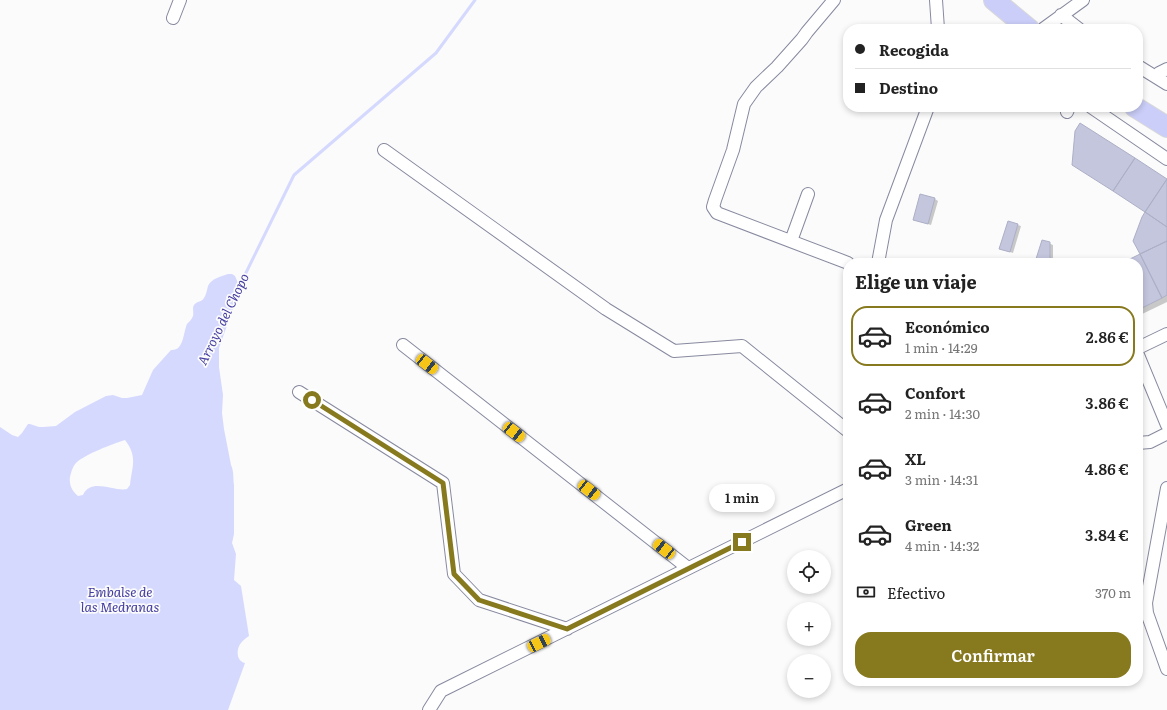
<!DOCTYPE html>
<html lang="es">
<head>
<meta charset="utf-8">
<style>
  :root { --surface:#fff; --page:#f6f6f6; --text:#222; --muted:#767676; --line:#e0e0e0; --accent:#87791e }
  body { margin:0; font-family:Literata,serif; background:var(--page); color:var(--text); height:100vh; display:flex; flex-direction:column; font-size:15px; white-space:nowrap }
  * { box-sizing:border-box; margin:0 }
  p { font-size:13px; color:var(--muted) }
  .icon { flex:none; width:22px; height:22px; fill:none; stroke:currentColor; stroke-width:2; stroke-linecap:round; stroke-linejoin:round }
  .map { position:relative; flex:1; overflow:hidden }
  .drawer { position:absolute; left:843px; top:258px; width:300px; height:428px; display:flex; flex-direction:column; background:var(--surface); border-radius:16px; box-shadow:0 2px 6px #0003 }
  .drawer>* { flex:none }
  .banner { position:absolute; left:843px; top:24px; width:300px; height:88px; border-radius:16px; box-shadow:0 2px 6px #0003; display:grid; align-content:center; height:88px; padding:0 12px; background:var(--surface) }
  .controls { position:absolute; left:787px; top:550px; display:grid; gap:8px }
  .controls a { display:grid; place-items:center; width:44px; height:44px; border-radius:50%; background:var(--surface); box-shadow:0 2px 6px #0003; font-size:20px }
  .end { position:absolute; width:18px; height:18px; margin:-9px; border:5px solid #87791e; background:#fff; box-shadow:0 0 0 2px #fff }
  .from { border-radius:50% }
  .bubble { position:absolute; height:28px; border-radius:14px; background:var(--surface); box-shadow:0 2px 6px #0003; font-size:13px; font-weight:600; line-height:28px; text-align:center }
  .car { position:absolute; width:12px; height:24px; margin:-12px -6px; border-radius:5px; box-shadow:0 0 3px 1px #0007; background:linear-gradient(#f5c518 24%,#345 0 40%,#f5c518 0 76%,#345 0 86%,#f5c518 0) }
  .banner b { display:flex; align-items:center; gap:14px; height:38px; font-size:15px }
  .banner b+b { border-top:1px solid var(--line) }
  .banner i { width:10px; height:10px; background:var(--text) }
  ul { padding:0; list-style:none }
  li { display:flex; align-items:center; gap:12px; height:60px; margin:0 8px 6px; padding:0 4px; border:2px solid transparent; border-radius:16px }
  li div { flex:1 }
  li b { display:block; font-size:15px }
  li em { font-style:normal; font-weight:600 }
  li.active { border-color:var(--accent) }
  li>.icon { width:36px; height:36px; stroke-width:1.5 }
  h2 { padding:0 12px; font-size:18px; line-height:48px }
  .pay { display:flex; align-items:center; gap:10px; height:44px; padding:0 12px; font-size:15px }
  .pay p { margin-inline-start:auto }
  .cta { display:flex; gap:8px; margin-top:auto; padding:8px 12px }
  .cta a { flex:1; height:46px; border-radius:16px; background:var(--accent); color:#fff; font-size:16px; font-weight:600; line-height:46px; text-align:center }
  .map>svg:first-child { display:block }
  .water { fill:#d5d9fe; fill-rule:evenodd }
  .shadow { fill:#0003 }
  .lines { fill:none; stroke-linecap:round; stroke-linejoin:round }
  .stream { stroke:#d5d9fe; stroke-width:3 }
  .building { fill:#c3c6dd; stroke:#acafc6 }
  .street-casing { stroke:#878a9f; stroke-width:14 }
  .primary-casing { stroke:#d8d8da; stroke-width:22 }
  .street { stroke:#fff; stroke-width:12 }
  .primary { stroke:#cacef8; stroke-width:20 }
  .route { stroke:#87791e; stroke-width:5 }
  .labels { text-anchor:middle; stroke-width:3.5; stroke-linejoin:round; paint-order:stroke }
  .water-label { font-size:13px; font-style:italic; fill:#423ca0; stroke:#fbfbfb }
</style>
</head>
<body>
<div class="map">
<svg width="1167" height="710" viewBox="0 0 1167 710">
  <rect width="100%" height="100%" fill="#fbfbfb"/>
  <!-- water -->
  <path class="water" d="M228 274H232L235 276 238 283 239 292 219 348V367L223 395 222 413 224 429 231 465C234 471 233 478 234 485V534L232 543 236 554 234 580 241 586 249 636C246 638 243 640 241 643 236 649 236 661 245 663L228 710H0V427L12 435 18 437 22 433 28 424H30L39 427H43L56 426 75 412 106 396 113 395 122 398H127L142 395 153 370 171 350C184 351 183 333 187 324 189 322 192 319 193 316 194 313 192 308 194 305 197 301 202 302 204 298 206 295 207 290 208 286 212 278 220 277 228 274ZM125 440C138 457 132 466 130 485L127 489C114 492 91 477 83 495L78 496C72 491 69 485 70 477 71 472 73 466 76 463 85 454 113 444 125 440Z"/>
  <!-- shadow -->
  <path class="shadow" d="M1167 180V302L1138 316V263H1124L1141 254Z
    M935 199 938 201 931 225 914 220Z
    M1008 222 1021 226 1013 253 1000 249Z
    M1043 241 1053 245V263L1040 260Z"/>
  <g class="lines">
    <!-- stream -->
    <path class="stream" d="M237 291 294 175 436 53 475 0"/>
  </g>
  <!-- building -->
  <path class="building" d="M1080 123 1135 158 1113 191 1072 165 1075 131Z
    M1135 158 1167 179 1145 212 1113 191Z
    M1167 179V227L1145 212Z
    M920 194 935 198 928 224 913 220Z
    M1145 212 1167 227V241L1140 254 1133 241 1142 217Z
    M1008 221 1018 224 1010 252 999 249Z
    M1042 240 1050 242V263L1036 259Z
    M1167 241V295L1162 298 1140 254Z
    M1140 254 1162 298 1138 310V263H1122Z"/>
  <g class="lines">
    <!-- street casing -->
    <g class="street-casing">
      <path id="street" d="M834 0 807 32 802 39 777 67 756 87 744 104 733 150 715 200 713 207 717 213 848 263
        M936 0 938 29
        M1061 15 1079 29
        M173 18 180 0
        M1043 29 1083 0
        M1138 66 1167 84
        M1156 77 1159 73 1167 69
        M1091 107 1167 159
        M1067 112 1069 107
        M384 150 606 309 674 351 742 346 848 431
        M791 241 808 194
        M878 263 886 220 928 107
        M403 345 688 568
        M1138 348 1167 334
        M1138 355 1167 425
        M299 392 443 483 454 574 479 600 567 629
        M1138 443 1150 442 1164 435
        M1167 488 1146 603 1147 613 1167 669
        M429 710 441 691 848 489"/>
    </g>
    <!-- primary casing -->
    <g class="primary-casing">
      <path id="primary" d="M994 0 1029 29
        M1135 107 1167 127"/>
    </g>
    <!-- street -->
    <use href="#street" class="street"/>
    <!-- primary -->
    <use href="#primary" class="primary"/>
  </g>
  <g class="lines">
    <!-- route -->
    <path class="route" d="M312 400 443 483 454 574 479 600 567 629 742 542"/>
  </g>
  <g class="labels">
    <!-- water labels -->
    <g class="water-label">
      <text transform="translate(223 319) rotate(-64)" y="5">Arroyo del Chopo</text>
      <text x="120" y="597">Embalse de<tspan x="120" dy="15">las Medranas</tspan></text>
    </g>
  </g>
</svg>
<div class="controls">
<a><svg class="icon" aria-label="locate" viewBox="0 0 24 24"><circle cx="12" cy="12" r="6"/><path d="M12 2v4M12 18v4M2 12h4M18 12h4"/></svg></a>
<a>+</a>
<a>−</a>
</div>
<i class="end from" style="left:312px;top:400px"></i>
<i class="end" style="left:742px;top:542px"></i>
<div class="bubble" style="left:709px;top:484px;width:66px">1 min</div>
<i class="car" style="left:427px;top:364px;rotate:128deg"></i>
<i class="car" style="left:514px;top:432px;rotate:128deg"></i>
<i class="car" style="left:589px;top:490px;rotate:128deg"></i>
<i class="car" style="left:664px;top:549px;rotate:308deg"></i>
<i class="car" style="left:539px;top:643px;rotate:64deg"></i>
<div class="banner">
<b><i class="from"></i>Recogida</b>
<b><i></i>Destino</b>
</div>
<section class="drawer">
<h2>Elige un viaje</h2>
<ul>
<li class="active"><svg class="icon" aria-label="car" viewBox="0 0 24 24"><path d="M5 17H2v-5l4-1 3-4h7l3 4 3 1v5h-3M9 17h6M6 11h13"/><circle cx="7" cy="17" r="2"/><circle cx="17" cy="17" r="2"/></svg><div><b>Económico</b><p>1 min · 14:29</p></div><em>2.86 €</em></li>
<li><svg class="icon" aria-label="car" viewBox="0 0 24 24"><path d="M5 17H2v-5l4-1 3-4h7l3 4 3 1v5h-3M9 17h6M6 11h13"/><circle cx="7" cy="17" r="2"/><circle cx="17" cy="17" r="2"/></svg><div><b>Confort</b><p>2 min · 14:30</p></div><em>3.86 €</em></li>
<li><svg class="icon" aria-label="car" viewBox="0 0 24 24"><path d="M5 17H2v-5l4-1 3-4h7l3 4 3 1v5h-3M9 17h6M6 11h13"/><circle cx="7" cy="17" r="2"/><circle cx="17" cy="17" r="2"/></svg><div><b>XL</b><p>3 min · 14:31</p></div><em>4.86 €</em></li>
<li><svg class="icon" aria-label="car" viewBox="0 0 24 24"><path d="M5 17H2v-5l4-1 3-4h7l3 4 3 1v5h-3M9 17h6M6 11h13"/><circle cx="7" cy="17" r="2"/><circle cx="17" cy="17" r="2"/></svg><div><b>Green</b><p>4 min · 14:32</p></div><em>3.84 €</em></li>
</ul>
<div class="pay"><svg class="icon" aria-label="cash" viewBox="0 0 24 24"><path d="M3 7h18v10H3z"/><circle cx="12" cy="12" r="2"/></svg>Efectivo<p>370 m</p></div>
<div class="cta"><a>Confirmar</a></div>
</section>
</div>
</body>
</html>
